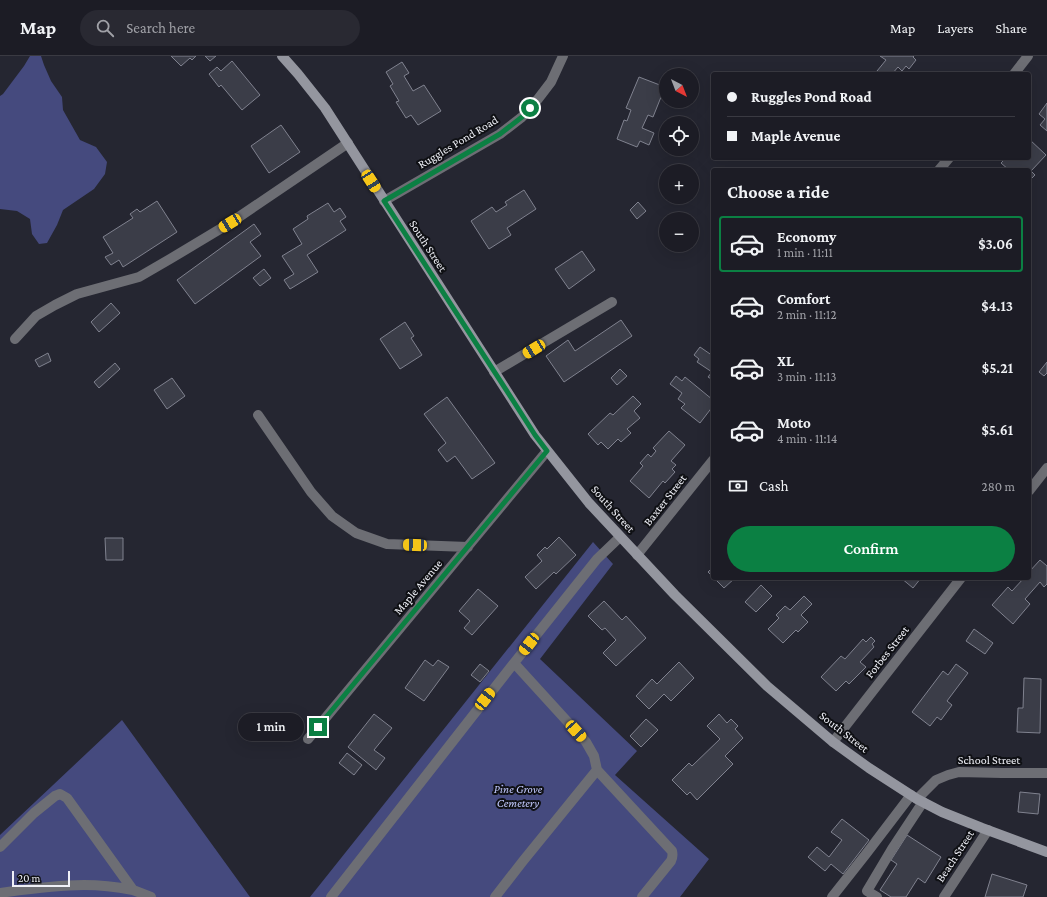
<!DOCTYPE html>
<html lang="en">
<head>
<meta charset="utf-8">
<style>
  :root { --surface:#1c1c25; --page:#292932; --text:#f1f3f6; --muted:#a0a1a7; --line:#3a3a42; --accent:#0b8043 }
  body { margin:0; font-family:"Crimson Pro",serif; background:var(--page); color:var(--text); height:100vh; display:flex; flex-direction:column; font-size:15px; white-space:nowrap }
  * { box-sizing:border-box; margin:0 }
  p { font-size:13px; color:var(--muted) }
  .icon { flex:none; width:22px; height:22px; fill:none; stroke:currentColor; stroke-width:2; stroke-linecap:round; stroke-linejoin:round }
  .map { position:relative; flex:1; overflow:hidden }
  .panel { position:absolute; left:711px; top:112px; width:320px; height:412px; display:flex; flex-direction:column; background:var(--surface); border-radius:4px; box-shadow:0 4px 16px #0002,0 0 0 1px var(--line) }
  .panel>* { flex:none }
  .guide { position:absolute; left:711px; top:16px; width:320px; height:88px; border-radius:4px; box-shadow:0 4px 16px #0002,0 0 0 1px var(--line); display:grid; align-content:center; height:88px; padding:0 16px; background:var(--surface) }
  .needle { width:26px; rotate:138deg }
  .fabs { position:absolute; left:659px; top:12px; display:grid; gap:8px }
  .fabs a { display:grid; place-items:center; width:40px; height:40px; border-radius:50%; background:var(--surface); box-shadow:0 4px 16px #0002,0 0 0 1px var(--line); font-size:20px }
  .scale { position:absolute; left:12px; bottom:10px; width:58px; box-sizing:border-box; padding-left:4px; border:2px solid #eff0f7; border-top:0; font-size:11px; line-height:14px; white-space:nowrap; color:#eff0f7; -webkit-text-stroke:3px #0f1014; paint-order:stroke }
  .end { position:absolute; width:18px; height:18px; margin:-9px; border:5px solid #0b8043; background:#fff; box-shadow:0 0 0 2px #fff }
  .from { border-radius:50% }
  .bubble { position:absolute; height:28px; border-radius:14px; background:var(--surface); box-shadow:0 4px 16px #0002,0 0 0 1px var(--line); font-size:13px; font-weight:600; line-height:28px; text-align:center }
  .car { position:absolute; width:12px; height:24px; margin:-12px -6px; border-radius:5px; box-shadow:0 0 3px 1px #0007; background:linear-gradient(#f5c518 24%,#345 0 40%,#f5c518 0 76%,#345 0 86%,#f5c518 0) }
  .guide b { display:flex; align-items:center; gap:14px; height:38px; font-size:15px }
  .guide b+b { border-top:1px solid var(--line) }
  .guide i { width:10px; height:10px; background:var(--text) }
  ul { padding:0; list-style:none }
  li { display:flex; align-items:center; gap:12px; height:56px; margin:0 8px 6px; padding:0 8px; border:2px solid transparent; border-radius:4px }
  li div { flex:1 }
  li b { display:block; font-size:15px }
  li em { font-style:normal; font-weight:600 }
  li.active { border-color:var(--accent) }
  li>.icon { width:36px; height:36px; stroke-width:1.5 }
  h2 { padding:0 16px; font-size:18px; line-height:48px }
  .pay { display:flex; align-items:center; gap:10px; height:44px; padding:0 16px; font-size:15px }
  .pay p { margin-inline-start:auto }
  .cta { display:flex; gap:8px; margin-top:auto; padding:8px 16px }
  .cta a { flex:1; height:46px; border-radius:24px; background:var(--accent); color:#fff; font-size:16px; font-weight:600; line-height:46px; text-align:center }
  header { display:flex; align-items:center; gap:24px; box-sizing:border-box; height:56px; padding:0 20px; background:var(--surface); border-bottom:1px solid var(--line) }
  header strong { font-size:19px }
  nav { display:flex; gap:22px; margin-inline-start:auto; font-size:14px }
  .search { width:280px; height:36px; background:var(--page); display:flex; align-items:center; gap:10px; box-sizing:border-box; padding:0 14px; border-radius:22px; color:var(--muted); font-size:15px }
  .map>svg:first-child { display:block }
  .green { fill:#454a7e }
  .building { fill:#3b3d48; stroke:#80828f }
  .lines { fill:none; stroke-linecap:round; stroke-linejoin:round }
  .service { stroke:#6d6e74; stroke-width:10 }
  .minor { stroke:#6d6e74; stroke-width:10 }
  .tertiary { stroke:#6d6e74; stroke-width:10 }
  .secondary { stroke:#94969f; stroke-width:10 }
  .route { stroke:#0b8043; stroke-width:5 }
  .labels { text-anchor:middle; stroke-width:4; stroke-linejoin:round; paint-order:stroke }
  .street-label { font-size:12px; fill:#eff0f7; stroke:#0f1014 }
  .park-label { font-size:12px; font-style:italic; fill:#c1c8fd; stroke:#0f1014 }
</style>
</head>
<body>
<header>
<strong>Map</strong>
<div class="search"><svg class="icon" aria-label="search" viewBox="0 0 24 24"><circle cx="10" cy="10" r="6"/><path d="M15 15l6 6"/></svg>Search here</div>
<nav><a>Map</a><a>Layers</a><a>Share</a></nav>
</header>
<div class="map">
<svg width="1047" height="841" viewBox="0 0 1047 841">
  <rect width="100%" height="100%" fill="#252631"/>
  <!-- green -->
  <path class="green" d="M30 0H41L44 9 51 25 62 41 63 54 80 84 96 91 107 106 105 118 94 133 63 154 57 169 47 187 39 188 32 178 30 163 17 155 0 153V40L3 38 24 10Z
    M593 486 613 508 540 603 637 695 615 719 709 803 680 841H310Z
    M122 664 250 841H0V779Z"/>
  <!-- building -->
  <path class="building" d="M171 0H196L192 4 190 2 181 10Z
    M205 0H216L210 5Z
    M880 0H914L913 1 916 4 909 13 906 10 902 15 898 11 892 18H881L877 15 886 4Z
    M232 5 260 39 242 54 221 29 219 31 209 18 217 11 221 15Z
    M402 6 409 17 404 20 413 35 424 29 441 55 418 69 411 59 406 62 396 46 399 45 390 30 393 28 386 16Z
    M639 21 665 31 653 61 648 59 642 72 654 77 649 89 640 85 637 91 617 83 624 64 627 65 631 54 626 52Z
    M1047 47V75L1040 69 1045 63 1039 58Z
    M281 69 300 96 269 117 251 90Z
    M1029 83 1046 99 1031 115 1035 119 1029 125V114H1009L1001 107 1006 102H1029Z
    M524 134 536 153 507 172 511 179 489 193 471 165 492 151 496 156 507 149 505 146Z
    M157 145 177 176 123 211 119 204 111 209 105 201 113 197 103 181 133 162 130 158 137 153 140 156Z
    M638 146 646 155 637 163 630 154Z
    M328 147 334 156 340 152 346 161 340 165 346 174 307 199 318 216 290 233 284 224 294 218 282 200 302 188 293 173 308 163 307 160Z
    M254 168 261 178 250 186 261 200 195 248 177 224Z
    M582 195 595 214 569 233 555 213Z
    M264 213 271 222 260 230 253 222Z
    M111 247 120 257 99 276 91 266Z
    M621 264 632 280 564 326 546 300 568 284 575 295Z
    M405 266 414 280 411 282 422 299 400 313 380 283Z
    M700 291 713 300V324L708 321 712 316 697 306 699 303 694 299Z
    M48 297 51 305 39 311 35 304Z
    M1047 306V317L1044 320 1039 316Z
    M115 307 120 313 99 332 94 326Z
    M620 313 627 320 617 329 611 322Z
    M676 320 682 325 685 321 713 344V350L700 367 681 352 685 348 678 343 682 337 670 328Z
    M172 322 185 340 167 353 154 334Z
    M633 340 641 348 634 355 640 362 627 373 631 377 621 386 618 383 608 393 601 386 598 389 588 378 610 357 613 359Z
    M447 341 495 407 472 423 455 400 447 406 438 394 446 387 424 358Z
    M669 375 685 389 671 405 676 409 672 413 675 416 665 427 663 425 649 442 630 425 643 410 640 407 648 398 651 401 656 395 653 392Z
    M559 481 576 499 556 518 554 516 536 533 525 521 542 505 537 499 545 491 547 493Z
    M105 482H123V504H106Z
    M1040 504 1047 510V528L1044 531 1040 526 1025 543 1030 548 1013 568 992 549 1008 531 1012 535 1024 522H1029V516Z
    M713 511V521L708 516Z
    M714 522H735L724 532Z
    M901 522H921L913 532Z
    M761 529 772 540 756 556 745 546Z
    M478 533 498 550 472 579 464 572 470 565 459 555Z
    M804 540 812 548 801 559 808 566 798 576 796 574 783 587 768 573 779 562 776 559 785 550 790 554Z
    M604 545 622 564 626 560 646 582 616 610 603 597 616 584 605 572 602 574 588 560Z
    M974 573 993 587 985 598 966 585Z
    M871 581 875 585 872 588 874 591 860 606 866 611 849 628 846 625 836 635 821 621 841 600 845 603 863 583 866 586Z
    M425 604 433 610 438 604 449 611 424 645 405 632Z
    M679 606 694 622 671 645 664 638 649 653 636 640 652 623 657 628Z
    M480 608 489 615 480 626 471 619Z
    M956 608 968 617 947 645 952 649 941 664 937 661 930 670 912 656 943 615 948 619Z
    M1024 622 1041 623 1040 677 1017 676 1018 652H1023Z
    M374 658 392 672 374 694 385 702 376 714 348 691Z
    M719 658 727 667 731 663 738 670 735 673 743 682 725 700 733 708 697 744 690 736 687 739 672 724 689 707 692 710 720 683 707 670Z
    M646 663 658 674 641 691 630 680Z
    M347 697 362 709 354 719 339 707Z
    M1020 736 1040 738 1038 758 1018 756Z
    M842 763 869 784 843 818 831 808 825 815 808 801 817 791 829 801 842 784 831 776Z
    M907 779 941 801 925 827 918 822 906 841H891L880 834 897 808 891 804Z
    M992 818 1027 829 1023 841H985Z"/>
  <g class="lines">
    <!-- service -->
    <path class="service" d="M494 316 612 246
      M514 607 597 503 620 481
      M0 791 34 757 55 740 60 738 67 742 133 834 151 841
      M0 837C28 833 56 829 84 829 100 829 117 831 133 834
      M331 841 514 607 586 686 594 700 597 714
      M495 841 523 805 597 714 672 795C673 799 673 801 671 805L642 841
      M832 841 866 798 911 739
      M877 841 867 835 892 793 923 746"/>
    <!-- minor -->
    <path class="minor" d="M1014 18 1028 0
      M939 114 949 102
      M384 145 500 78 522 61 538 43 551 26 563 0
      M15 283 36 260 55 249 77 238 139 221 170 203 230 167 348 87
      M258 359 311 436 332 460 356 477 387 488 468 491
      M1029 435 1047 412
      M637 499 713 404
      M308 683 547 395
      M833 686 961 522
      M944 841 988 774"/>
    <!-- tertiary -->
    <path class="tertiary" d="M917 743 936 724 948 719 959 716 1002 717H1047"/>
    <!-- secondary -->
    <path class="secondary" d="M282 0 298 18 325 52 535 379 589 447 675 539 767 630 833 686 869 712 917 743 942 756 982 772 1047 796"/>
  </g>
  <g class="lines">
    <!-- route -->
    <path class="route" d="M318 671 547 395 535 379 512 343 384 145 500 78 522 61 530 52"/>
  </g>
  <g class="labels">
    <!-- street labels -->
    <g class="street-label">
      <text transform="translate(458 86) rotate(-31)" y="4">Ruggles Pond Road</text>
      <text transform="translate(428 190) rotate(57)" y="4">South Street</text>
      <text transform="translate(665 444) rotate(-52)" y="4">Baxter Street</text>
      <text transform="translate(613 453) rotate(48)" y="4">South Street</text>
      <text transform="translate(418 531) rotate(-50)" y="4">Maple Avenue</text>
      <text transform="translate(887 596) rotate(-52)" y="4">Forbes Street</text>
      <text transform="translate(844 676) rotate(38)" y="4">South Street</text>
      <text x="989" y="708">School Street</text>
      <text transform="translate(955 800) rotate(-57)" y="4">Beach Street</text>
    </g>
    <!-- park labels -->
    <g class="park-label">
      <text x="518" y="737">Pine Grove<tspan x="518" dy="14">Cemetery</tspan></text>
    </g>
  </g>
</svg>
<div class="fabs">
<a><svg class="needle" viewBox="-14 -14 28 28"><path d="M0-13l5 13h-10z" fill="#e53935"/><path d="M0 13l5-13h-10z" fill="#a0a1a7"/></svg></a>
<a><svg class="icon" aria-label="locate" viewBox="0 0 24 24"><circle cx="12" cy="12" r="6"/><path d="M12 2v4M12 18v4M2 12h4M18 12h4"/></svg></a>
<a>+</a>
<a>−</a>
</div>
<div class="scale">20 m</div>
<i class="end from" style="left:530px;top:52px"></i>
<i class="end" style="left:318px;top:671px"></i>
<div class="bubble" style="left:238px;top:657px;width:66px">1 min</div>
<i class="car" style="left:371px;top:125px;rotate:147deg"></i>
<i class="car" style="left:230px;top:167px;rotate:239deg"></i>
<i class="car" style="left:534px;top:293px;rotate:239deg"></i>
<i class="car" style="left:415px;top:489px;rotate:272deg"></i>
<i class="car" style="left:529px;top:588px;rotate:218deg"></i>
<i class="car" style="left:485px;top:643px;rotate:38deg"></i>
<i class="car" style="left:576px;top:675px;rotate:138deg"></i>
<div class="guide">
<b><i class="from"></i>Ruggles Pond Road</b>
<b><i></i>Maple Avenue</b>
</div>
<section class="panel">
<h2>Choose a ride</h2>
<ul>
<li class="active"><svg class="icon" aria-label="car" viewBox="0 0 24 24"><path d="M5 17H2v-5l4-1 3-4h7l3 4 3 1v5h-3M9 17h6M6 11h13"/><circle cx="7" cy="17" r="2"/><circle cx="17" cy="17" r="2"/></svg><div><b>Economy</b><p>1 min · 11:11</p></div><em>$3.06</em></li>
<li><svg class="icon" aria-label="car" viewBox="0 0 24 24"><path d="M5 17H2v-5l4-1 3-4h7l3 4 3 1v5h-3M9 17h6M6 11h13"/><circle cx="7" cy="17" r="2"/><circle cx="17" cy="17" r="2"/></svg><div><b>Comfort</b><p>2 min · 11:12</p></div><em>$4.13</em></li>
<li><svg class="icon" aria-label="car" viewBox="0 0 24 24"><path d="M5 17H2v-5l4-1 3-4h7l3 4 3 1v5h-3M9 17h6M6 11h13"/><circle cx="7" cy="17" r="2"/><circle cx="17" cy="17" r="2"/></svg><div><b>XL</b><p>3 min · 11:13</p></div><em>$5.21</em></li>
<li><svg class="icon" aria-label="car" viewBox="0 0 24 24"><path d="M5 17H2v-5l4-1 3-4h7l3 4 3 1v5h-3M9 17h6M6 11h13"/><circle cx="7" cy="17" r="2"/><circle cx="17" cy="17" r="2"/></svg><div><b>Moto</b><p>4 min · 11:14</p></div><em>$5.61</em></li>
</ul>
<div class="pay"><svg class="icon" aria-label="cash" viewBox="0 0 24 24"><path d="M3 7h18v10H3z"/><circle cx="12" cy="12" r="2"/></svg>Cash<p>280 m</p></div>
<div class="cta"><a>Confirm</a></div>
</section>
</div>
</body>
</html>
